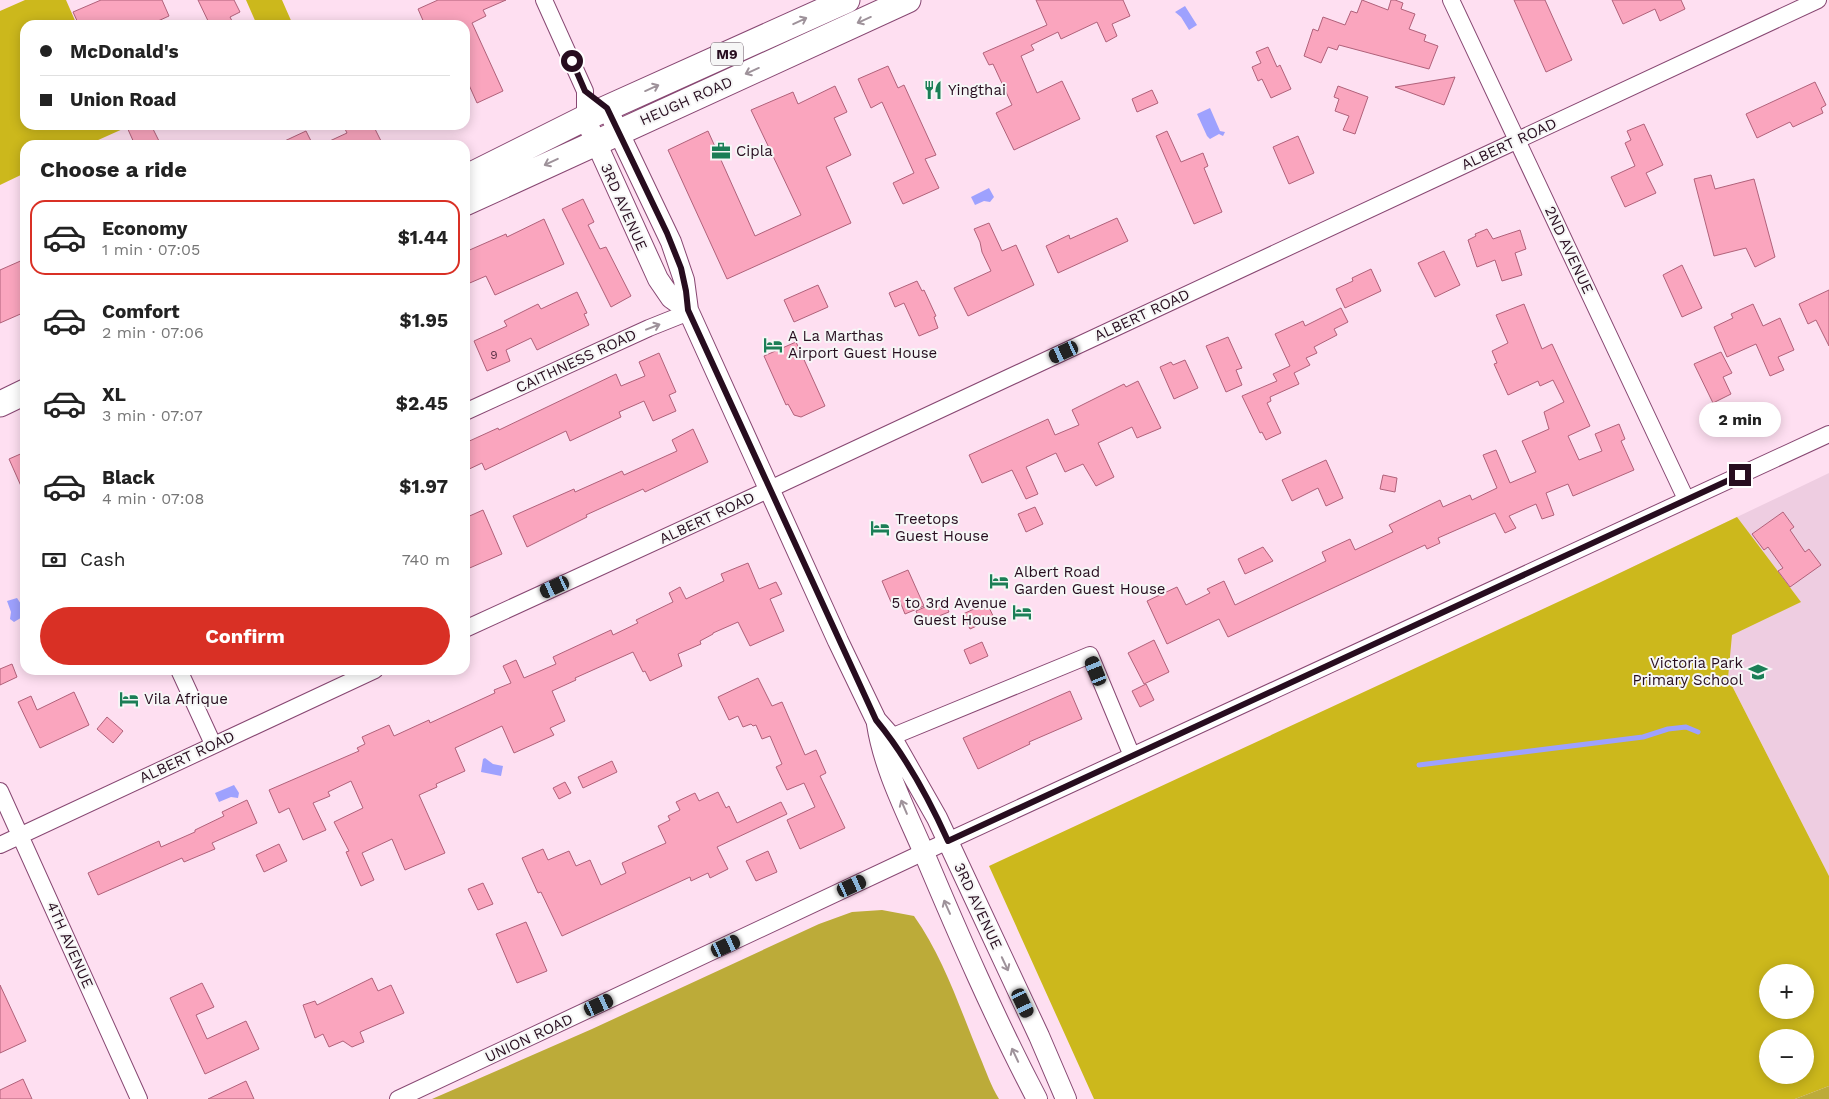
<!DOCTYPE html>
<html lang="en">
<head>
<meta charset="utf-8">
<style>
  :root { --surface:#fff; --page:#f6f6f6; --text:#222; --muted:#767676; --line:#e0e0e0; --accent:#d93025 }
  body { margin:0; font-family:"Work Sans",sans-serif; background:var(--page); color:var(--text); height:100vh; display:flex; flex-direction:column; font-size:19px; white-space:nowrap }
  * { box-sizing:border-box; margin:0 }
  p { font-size:16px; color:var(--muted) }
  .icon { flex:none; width:28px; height:28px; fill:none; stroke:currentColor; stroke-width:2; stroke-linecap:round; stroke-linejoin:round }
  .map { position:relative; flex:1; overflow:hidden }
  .drawer { position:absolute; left:20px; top:140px; width:450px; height:535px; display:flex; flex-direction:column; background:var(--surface); border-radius:15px; box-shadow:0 2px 12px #0003 }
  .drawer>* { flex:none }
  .top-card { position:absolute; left:20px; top:20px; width:450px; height:110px; border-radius:15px; box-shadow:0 2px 12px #0003; display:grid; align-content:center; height:110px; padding:0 20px; background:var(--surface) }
  .buttons { position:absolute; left:1759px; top:964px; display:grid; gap:10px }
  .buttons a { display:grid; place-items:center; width:55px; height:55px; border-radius:50%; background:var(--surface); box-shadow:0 2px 12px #0003; font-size:25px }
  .end { position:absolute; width:22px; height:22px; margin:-11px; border:6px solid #270d1f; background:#fff; box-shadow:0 0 0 2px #fff }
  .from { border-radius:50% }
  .bubble { position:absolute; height:35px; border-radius:18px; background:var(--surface); box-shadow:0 2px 12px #0003; font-size:16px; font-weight:700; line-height:35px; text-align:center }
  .car { position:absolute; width:15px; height:30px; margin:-15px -8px; border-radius:6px; box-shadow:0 0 4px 1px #0007; background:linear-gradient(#222 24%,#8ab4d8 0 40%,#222 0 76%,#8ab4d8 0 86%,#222 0) }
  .top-card b { display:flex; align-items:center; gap:18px; height:48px; font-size:19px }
  .top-card b+b { border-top:1px solid var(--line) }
  .top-card i { width:12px; height:12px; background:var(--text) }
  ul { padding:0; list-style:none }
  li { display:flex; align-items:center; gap:15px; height:75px; margin:0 10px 8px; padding:0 10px; border:2px solid transparent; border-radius:15px }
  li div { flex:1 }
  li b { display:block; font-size:19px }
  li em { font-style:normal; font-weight:700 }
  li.selected { border-color:var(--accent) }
  li>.icon { width:45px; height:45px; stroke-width:1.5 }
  h2 { padding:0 20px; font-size:22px; line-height:60px }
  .pay { display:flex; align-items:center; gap:12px; height:55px; padding:0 20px; font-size:19px }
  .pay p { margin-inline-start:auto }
  .action { display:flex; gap:10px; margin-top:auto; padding:10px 20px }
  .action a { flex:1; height:58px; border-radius:30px; background:var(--accent); color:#fff; font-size:20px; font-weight:700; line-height:58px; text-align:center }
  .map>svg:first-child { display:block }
  .built { fill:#eecde1 }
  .green { fill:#ccb81c; fill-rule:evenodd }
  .forest { fill:#bcab39 }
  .water { fill:#9ea1fe }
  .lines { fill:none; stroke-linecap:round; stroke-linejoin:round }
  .stream { stroke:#9ea1fe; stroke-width:5 }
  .building { fill:#faa5be; stroke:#b0617a }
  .minor-casing { stroke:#874772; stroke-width:18 }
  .tertiary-casing { stroke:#874772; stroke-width:22 }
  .primary-casing { stroke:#874772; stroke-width:27 }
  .minor { stroke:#fff; stroke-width:16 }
  .tertiary { stroke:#fff; stroke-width:20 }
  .primary { stroke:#fff; stroke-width:25 }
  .oneway { stroke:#9e929a }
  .route { stroke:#270d1f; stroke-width:6 }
  .labels { text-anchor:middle; stroke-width:4; stroke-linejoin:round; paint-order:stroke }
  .number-label { font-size:12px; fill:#5c3347 }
  .shield { fill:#f6f6f6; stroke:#655360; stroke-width:1 }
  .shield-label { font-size:14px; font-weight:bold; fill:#270d1f }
  .poi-label { font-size:15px; fill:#270d1f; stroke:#f6f6f6; text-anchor:start }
  .street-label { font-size:15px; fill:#270d1f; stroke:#f6f6f6 }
</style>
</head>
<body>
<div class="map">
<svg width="1829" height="1099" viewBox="0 0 1829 1099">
  <rect width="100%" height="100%" fill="#fedff1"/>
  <!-- built -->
  <path class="built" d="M1829 473V876L1728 678 1601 582Z"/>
  <!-- green -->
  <path class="green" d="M25 0H66L77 25H25V125H123L125 128 87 145H25V173L0 185V11Z
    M246 0H282L293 25H257Z
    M1737 517 1801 602 1732 635 1728 678 1829 876V1086L1795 1099H1094L989 866 1601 582ZM1768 972H1805V1010H1768ZM1768 1038H1805V1075H1768Z"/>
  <!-- forest -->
  <path class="forest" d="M882 910 914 916C944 958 960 1009 980 1057 986 1071 991 1086 999 1099H432L592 1029 819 924 852 912Z
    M1829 1086V1099H1795Z"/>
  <!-- water -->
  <path class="water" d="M1185 6 1197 25 1189 30 1181 17 1175 12Z
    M1210 108 1220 131 1225 132 1223 136 1219 134 1210 139 1207 136 1197 114Z
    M989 188 994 197 990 202 984 201 975 205 971 197Z
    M17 598 21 604 24 616 14 622 10 619 11 612 7 601Z
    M485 758 493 764 503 766 501 776 481 772 483 759Z
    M234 785 239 793 238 798 231 797 219 802 215 793Z"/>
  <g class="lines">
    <!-- stream -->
    <path class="stream" d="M1419 765 1643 737 1668 729 1686 727 1698 732"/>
  </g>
  <!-- building -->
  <path class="building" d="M101 0H162L169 16 158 21 160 25H79L73 12Z
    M198 0H234L240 12 230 17 232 21 224 25H210Z
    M438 0H506L483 10 486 16 472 23 503 91 477 103 465 76V25H425L418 9Z
    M1036 0H1123L1130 16 1112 24 1117 36 1106 42 1097 22 1061 39 1058 32 1031 45 1034 50 1021 56 1037 93 1062 81 1080 119 1014 150 996 113 1012 105 993 64 989 65 983 53 1047 25Z
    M1362 0 1388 10 1391 0H1395L1403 3 1401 9 1415 14 1409 29 1426 35 1424 41 1438 46 1429 69 1339 45 1337 50 1328 47 1321 63 1304 56 1313 29 1318 31 1323 17 1345 25 1351 11 1357 13Z
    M1514 0H1545L1572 60 1546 72Z
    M1612 0H1681L1685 9 1660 21 1655 9 1623 24Z
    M1268 47 1277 67 1280 65 1291 89 1271 98 1262 79 1258 81 1252 67 1261 63 1256 52Z
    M888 66 898 88 904 85 936 155 925 159 939 188 903 204 893 183 914 173 882 102 871 108 858 79Z
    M1455 77 1444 105 1395 87Z
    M1815 82 1826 105 1821 108 1823 113 1793 127 1790 122 1757 138 1746 114Z
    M835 86 847 112 834 118 851 155 826 167 851 223 727 279 668 150 708 131 755 236 801 215 751 110 793 92 798 104Z
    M1338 86 1368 97 1355 134 1343 130 1349 116 1335 111 1339 99 1334 97Z
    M1152 90 1158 103 1137 112 1132 99Z
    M1644 124 1663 165 1646 173 1656 193 1625 207 1611 177 1635 166 1625 143 1631 140 1627 131Z
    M126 125H151L161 145H135Z
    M343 125H373L381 141 373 145H321L347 133Z
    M306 131 313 145H276Z
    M1167 131 1181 162 1203 153 1208 166 1204 168 1222 212 1194 224 1156 136Z
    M1298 136 1314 173 1289 184 1273 147Z
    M1711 175 1715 189 1754 179 1775 257 1755 267 1746 248 1714 256 1694 179Z
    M583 199 594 222 588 225 600 249 606 247 631 296 611 307 562 209Z
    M1117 218 1128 241 1058 273 1046 246 1069 235 1070 239Z
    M544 219 564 264 495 295 486 276 465 285V252L506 234 507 237Z
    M989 223 1002 251 1016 245 1034 285 968 316 954 288 991 271 982 252 980 242 974 229Z
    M1487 229 1493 239 1520 230 1526 249 1515 253 1522 275 1502 281 1495 260 1477 267 1468 240 1476 236 1475 234Z
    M1444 251 1460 285 1435 297 1418 263Z
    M25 259V312L0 323V270Z
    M1682 265 1702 308 1682 317 1663 275Z
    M1371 269 1381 291 1345 308 1336 289 1353 281 1352 278Z
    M917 281 922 291 924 290 936 316 934 317 938 328 919 336 904 303 895 307 889 293Z
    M818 285 828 307 794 322 784 300Z
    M1829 290V346L1816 320 1808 324 1799 304Z
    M577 292 587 313 584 314 589 325 537 350 531 338 506 350 510 361 487 371 474 341 507 326 504 321 538 304 541 309Z
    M1524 304 1542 349 1552 344 1590 426 1568 436 1579 460 1602 451 1595 434 1619 424 1625 439 1621 441 1634 470 1573 496 1568 484 1546 493 1554 515 1542 519 1536 504 1509 516 1516 528 1505 533 1495 513 1438 538 1440 543 1427 549 1425 545 1410 552 1228 637 1219 619 1167 644 1147 601 1177 587 1186 605 1210 593 1207 589 1224 581 1235 605 1326 561 1322 552 1350 539 1355 550 1393 532 1389 525 1440 500 1443 507 1470 495 1472 500 1497 488 1483 455 1496 450 1510 483 1536 472 1522 441 1549 429 1544 412 1564 402 1553 380 1540 386 1538 381 1508 395 1494 364 1497 363 1492 351 1508 343 1496 315Z
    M1753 304 1763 326 1780 318 1794 350 1778 357 1784 370 1770 376 1756 344 1727 357 1714 327 1733 318 1731 314Z
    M1341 308 1348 322 1334 329 1337 335 1314 347 1317 353 1306 358 1310 365 1294 373 1299 384 1270 397 1271 401 1267 403 1281 433 1266 440 1262 432 1260 433 1242 396 1277 381 1273 374 1290 366 1275 334 1303 321 1305 326Z
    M1228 337 1242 368 1236 370 1242 385 1226 392 1206 346Z
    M796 342 825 406 801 417 794 415 788 404 786 405 764 356Z
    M1721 352 1732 373 1723 377 1731 394 1713 403 1694 364Z
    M659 353 676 392 669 395 676 411 653 421 644 401 619 412 621 417 570 441 566 431 485 470 482 463 465 471V443L498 428 499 430 616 374 621 386 645 376 639 362Z
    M1185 360 1198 388 1174 399 1160 367 1171 362 1173 365Z
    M1138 381 1161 428 1137 438 1132 427 1098 443 1114 477 1096 486 1083 464 1065 472 1056 453 1026 467 1038 494 1026 499 1012 470 982 483 969 455 1048 419 1055 435 1079 425 1072 410 1124 384 1126 387Z
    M693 429 708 462 645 492 643 489 586 515 587 517 527 547 513 516 574 489 575 492 622 471 624 475 677 451 672 440Z
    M25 452V495L9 459Z
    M1326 460 1343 498 1326 506 1318 488 1292 501 1282 480Z
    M1383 475 1397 478 1395 492 1380 489Z
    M1035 507 1043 524 1026 532 1018 514Z
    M483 510 502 554 465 570V518Z
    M1783 512 1794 527 1790 530 1805 552 1809 549 1821 565 1790 587 1778 571 1783 568 1768 547 1764 550 1752 534Z
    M1263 547 1273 561 1245 574 1238 559Z
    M748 563 759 589 776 582 782 594 770 599 784 631 750 646 738 622 713 633V634L700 641 701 644 678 654 682 666 650 681 645 671 643 672 633 652 575 678 576 680 552 691 565 721 550 728 554 735 514 753 502 726 455 748 465 771 436 784 437 787 419 795 445 853 405 870 392 839 362 853 374 880 361 886 346 852 349 851 334 822 363 808 351 781 328 792 330 796 313 803 326 830 303 840 289 808 279 813 269 790 359 751 357 748 365 744 362 737 389 725 394 736 429 720 430 723 495 693 494 690 511 683 503 666 516 660 524 678 556 664 553 657 611 630 613 635 638 623 636 620 673 602 669 593 680 587 686 599 724 581 721 574Z
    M908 570 924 606 905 614 899 599 891 602 882 581Z
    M943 599 949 612 921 623 916 611Z
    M987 603 994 618 970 629 963 614Z
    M1154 640 1169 672 1144 684 1128 653Z
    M982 642 988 656 970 664 964 650Z
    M12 664 17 677 0 685V669Z
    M758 678 772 706 782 702 805 755 816 750 826 773 820 776 845 828 800 849 787 820 815 807 804 783 787 790 776 767 782 764 770 736 762 739 756 725 753 726 751 724 743 727 738 716 729 720 718 697Z
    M1146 684 1154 700 1140 707 1132 691Z
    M1070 691 1082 719 1029 742 1030 744 978 769 963 738Z
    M74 692 89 725 40 748 18 702 31 696 37 710Z
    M107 717 123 731 113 743 97 729Z
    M612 761 617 772 583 788 578 777Z
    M565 782 571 793 559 799 553 788Z
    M718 792 726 808 729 806 737 823 781 802 787 814 717 847 728 869 710 878 708 873 691 881 690 877 562 936 541 892 538 893 522 858 543 849 548 860 569 851 576 866 590 860 601 885 626 873 622 863 666 843 658 826 670 820 668 816 680 810 676 802 695 793 699 801Z
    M247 800 257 823 212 843 215 849 184 862 182 858 98 895 88 873 159 841 161 847 195 832V830L224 816 222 812Z
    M279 844 287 861 264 872 256 855Z
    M768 851 777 872 756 881 746 861Z
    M483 883 493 904 478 910 468 889Z
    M526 922 547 971 517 983 496 934Z
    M372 978 378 991 391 985 404 1013 360 1032 364 1042 352 1047 343 1041 329 1047 323 1034 315 1038 303 1005 315 1001 317 1005Z
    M202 983 214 1007 196 1015 207 1039 246 1021 259 1049 205 1074 170 998Z
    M0 985 26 1041 0 1053Z
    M23 1079 32 1099H0V1090Z
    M246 1081 254 1099H208Z"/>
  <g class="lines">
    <!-- minor casing -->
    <g class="minor-casing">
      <path id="minor" d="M544 0 585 91V118
        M1451 0 1686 499
        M465 412 649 328 689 312
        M465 629 770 489 1818 0
        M179 670 213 744
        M891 737 1090 655 1132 756
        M0 791 139 1099
        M0 845 375 670
        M398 1099 924 852 1829 434"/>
    </g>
    <!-- tertiary casing -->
    <g class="tertiary-casing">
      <path id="tertiary" d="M607 108 671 242 684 280 688 310 838 641 876 720 891 737 937 818 1039 1036 1066 1099
        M585 118 658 279 671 298 688 310
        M877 724C884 769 906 811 924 853 959 936 995 1019 1037 1099"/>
    </g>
    <!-- primary casing -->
    <g class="primary-casing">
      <path id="primary" d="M465 178 585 118 847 0
        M465 203 908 0
        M0 404 25 392"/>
    </g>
    <!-- minor -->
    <use href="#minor" class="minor"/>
    <!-- tertiary -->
    <use href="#tertiary" class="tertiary"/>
    <!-- primary -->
    <use href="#primary" class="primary"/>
  </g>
  <!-- one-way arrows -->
  <defs><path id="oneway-shaft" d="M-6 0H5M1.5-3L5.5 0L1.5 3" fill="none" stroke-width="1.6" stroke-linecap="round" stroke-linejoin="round" transform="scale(1.25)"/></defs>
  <g class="oneway">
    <use href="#oneway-shaft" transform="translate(864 20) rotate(156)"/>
    <use href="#oneway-shaft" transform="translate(800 21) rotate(-25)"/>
    <use href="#oneway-shaft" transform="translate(752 71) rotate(156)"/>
    <use href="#oneway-shaft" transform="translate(652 88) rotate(-24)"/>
    <use href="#oneway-shaft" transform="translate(551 162) rotate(155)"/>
    <use href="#oneway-shaft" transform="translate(653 327) rotate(-21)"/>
    <use href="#oneway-shaft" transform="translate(904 807) rotate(-113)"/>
    <use href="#oneway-shaft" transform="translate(947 907) rotate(-114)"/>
    <use href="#oneway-shaft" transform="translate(1005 964) rotate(65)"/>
    <use href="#oneway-shaft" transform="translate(1015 1055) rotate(-115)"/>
  </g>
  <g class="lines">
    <!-- route -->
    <path class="route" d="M572 61 585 91 607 108 667 233 681 268 686 291 688 310 876 720C905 755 929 799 948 841L1740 475"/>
  </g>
  <!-- icons -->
  <defs>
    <g id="restaurant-bare" transform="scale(1.5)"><path d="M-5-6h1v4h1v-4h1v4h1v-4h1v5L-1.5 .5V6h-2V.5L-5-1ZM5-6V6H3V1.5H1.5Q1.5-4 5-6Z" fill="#1b7e56" stroke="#f6f6f6" stroke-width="2.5" paint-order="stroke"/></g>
    <g id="office-bare" transform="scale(1.5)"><path d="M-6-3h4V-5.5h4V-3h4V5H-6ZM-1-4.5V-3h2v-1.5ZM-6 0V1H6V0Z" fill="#1b7e56" stroke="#f6f6f6" stroke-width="2.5" paint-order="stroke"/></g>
    <g id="hotel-bare" transform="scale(1.5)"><path d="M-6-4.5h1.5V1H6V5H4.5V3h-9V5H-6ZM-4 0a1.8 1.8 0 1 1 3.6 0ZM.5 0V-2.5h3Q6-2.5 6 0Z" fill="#1b7e56" stroke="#f6f6f6" stroke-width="2.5" paint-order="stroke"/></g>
    <g id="school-bare" transform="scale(1.5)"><path d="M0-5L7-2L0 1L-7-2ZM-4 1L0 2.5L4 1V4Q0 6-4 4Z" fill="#1b7e56" stroke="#f6f6f6" stroke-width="2.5" paint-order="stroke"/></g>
  </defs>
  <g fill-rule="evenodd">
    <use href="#restaurant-bare" x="933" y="90"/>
    <use href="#office-bare" x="721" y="151"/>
    <use href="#hotel-bare" x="773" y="345"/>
    <use href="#hotel-bare" x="880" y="528"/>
    <use href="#hotel-bare" x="999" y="581"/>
    <use href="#hotel-bare" x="1022" y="612"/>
    <use href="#school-bare" x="1758" y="672"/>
    <use href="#hotel-bare" x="129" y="699"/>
  </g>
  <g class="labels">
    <!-- number labels -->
    <g class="number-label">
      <text x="494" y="359">9</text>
    </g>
    <!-- shield labels -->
    <rect class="shield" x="711" y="42.5" width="32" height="23" rx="4"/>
    <g class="shield-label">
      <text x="727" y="59">M9</text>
    </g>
    <!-- poi labels -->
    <g class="poi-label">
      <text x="948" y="95">Yingthai</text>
      <text x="736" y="156">Cipla</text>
      <text x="788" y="341">A La Marthas<tspan x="788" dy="17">Airport Guest House</tspan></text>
      <text x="895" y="524">Treetops<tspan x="895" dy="17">Guest House</tspan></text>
      <text x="1014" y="577">Albert Road<tspan x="1014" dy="17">Garden Guest House</tspan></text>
      <text x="1007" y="608" text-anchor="end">5 to 3rd Avenue<tspan x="1007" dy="17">Guest House</tspan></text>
      <text x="1743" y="668" text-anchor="end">Victoria Park<tspan x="1743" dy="17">Primary School</tspan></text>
      <text x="144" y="704">Vila Afrique</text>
    </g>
    <!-- street labels -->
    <g class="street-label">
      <text transform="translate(686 101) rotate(-24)" y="5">HEUGH ROAD</text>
      <text transform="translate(1509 144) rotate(-25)" y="5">ALBERT ROAD</text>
      <text transform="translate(624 207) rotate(66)" y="5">3RD AVENUE</text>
      <text transform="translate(1569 250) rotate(65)" y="5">2ND AVENUE</text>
      <text transform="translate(1142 315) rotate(-25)" y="5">ALBERT ROAD</text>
      <text transform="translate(576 361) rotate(-25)" y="5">CAITHNESS ROAD</text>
      <text transform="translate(707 518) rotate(-25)" y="5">ALBERT ROAD</text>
      <text transform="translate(187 757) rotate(-25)" y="5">ALBERT ROAD</text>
      <text transform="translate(978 906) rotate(65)" y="5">3RD AVENUE</text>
      <text transform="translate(70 945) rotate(66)" y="5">4TH AVENUE</text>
      <text transform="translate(529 1038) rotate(-25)" y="5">UNION ROAD</text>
    </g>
  </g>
</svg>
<div class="buttons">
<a>+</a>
<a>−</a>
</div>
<i class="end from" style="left:572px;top:61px"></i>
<i class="end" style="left:1740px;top:475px"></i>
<div class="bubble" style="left:1699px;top:402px;width:82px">2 min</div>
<i class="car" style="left:1064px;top:352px;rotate:245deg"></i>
<i class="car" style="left:555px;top:587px;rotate:245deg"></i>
<i class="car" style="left:1096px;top:671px;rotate:338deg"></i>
<i class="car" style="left:852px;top:886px;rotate:65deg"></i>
<i class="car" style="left:726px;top:946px;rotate:65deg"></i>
<i class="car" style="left:1023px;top:1003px;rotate:155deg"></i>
<i class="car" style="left:599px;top:1005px;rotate:65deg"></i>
<div class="top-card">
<b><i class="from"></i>McDonald's</b>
<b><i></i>Union Road</b>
</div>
<section class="drawer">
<h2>Choose a ride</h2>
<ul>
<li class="selected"><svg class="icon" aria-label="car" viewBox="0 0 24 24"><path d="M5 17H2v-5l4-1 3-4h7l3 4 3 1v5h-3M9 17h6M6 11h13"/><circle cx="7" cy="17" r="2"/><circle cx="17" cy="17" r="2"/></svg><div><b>Economy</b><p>1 min · 07:05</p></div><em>$1.44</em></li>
<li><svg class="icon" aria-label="car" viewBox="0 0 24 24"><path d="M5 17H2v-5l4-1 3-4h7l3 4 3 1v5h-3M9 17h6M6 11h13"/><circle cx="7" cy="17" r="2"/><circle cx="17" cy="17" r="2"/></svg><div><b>Comfort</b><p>2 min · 07:06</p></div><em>$1.95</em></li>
<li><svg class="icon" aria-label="car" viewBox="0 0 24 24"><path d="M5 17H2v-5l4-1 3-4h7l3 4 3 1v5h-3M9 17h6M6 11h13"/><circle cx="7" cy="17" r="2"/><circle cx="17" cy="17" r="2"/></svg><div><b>XL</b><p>3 min · 07:07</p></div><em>$2.45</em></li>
<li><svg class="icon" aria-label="car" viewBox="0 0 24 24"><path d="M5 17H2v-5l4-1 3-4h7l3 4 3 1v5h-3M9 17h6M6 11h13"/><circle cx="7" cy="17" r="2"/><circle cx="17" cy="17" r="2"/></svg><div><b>Black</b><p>4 min · 07:08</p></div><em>$1.97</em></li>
</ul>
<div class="pay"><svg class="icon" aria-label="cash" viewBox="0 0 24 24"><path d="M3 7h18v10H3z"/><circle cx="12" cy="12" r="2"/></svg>Cash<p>740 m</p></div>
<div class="action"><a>Confirm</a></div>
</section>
</div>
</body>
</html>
